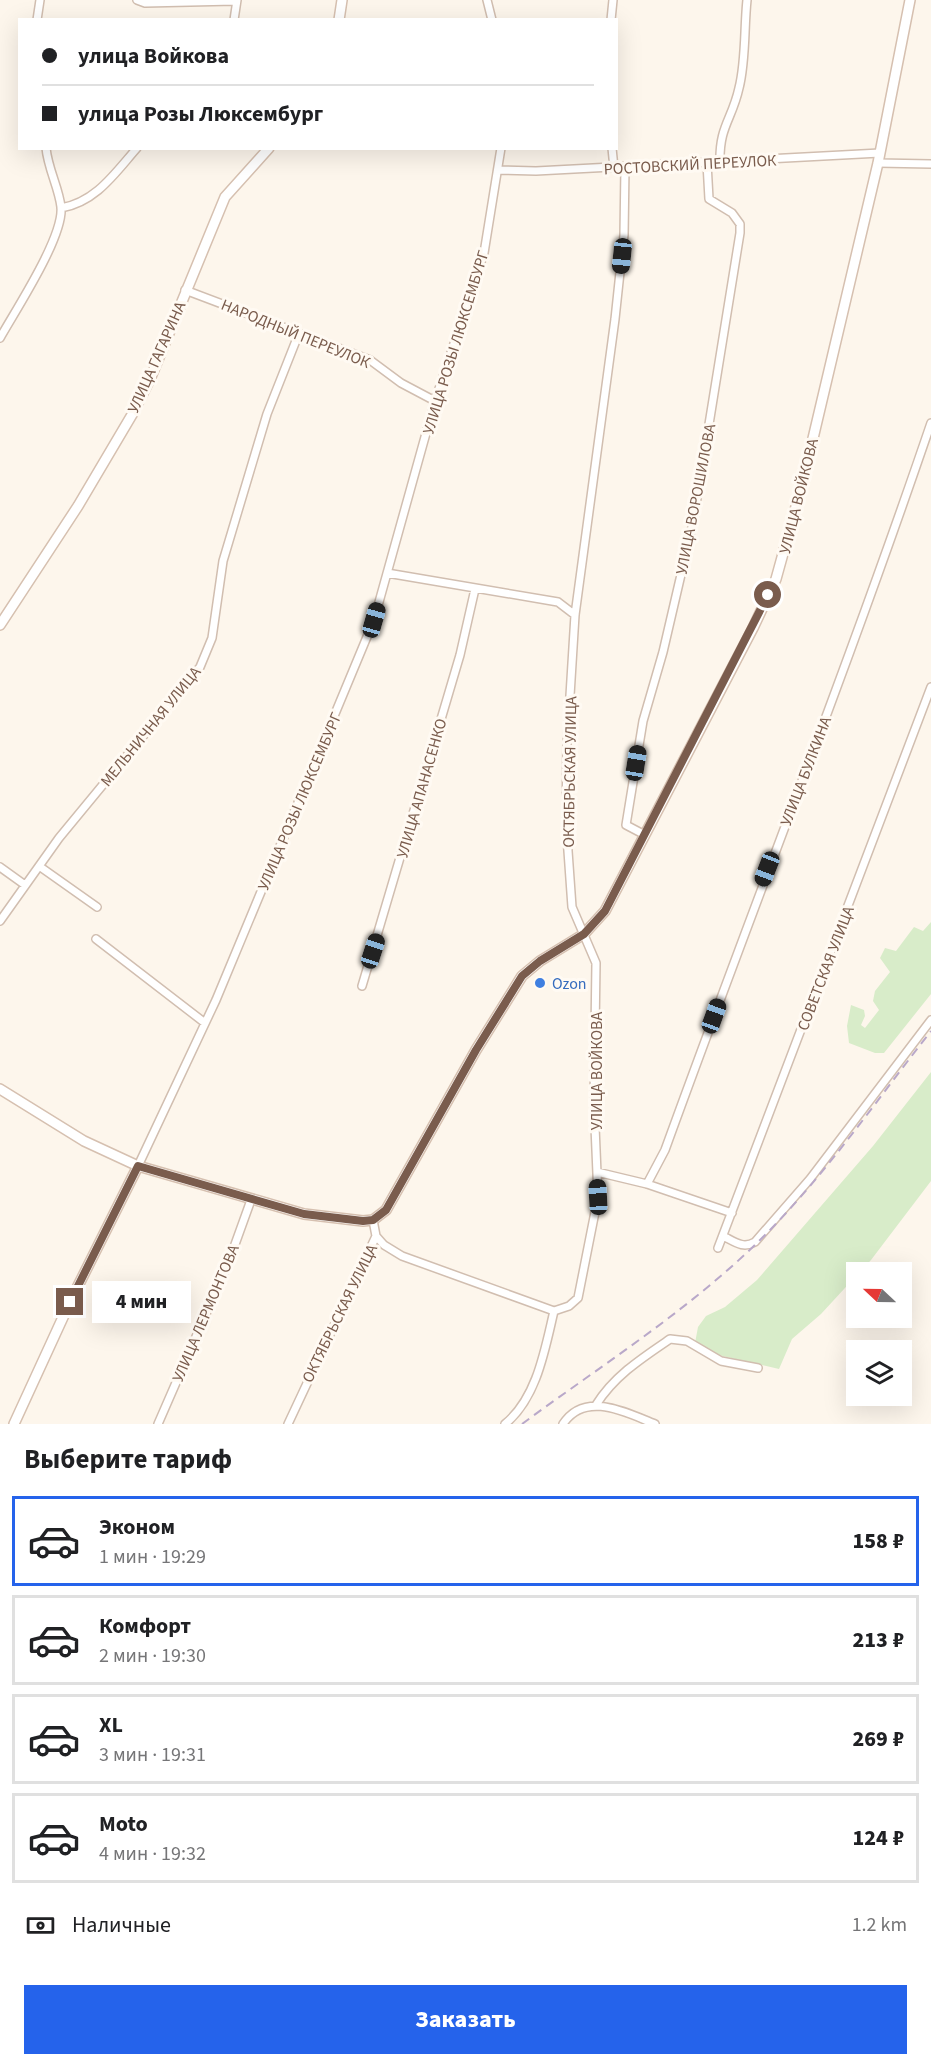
<!DOCTYPE html>
<html lang="ru">
<head>
<meta charset="utf-8">
<style>
  :root { --surface:#fff; --page:#f2f2f2; --text:#202124; --muted:#757577; --line:#e0e0e0; --accent:#2563eb }
  body { margin:0; font-family:"Source Sans 3",sans-serif; background:var(--page); color:var(--text); height:100vh; display:flex; flex-direction:column; font-size:22px; white-space:nowrap }
  * { box-sizing:border-box; margin:0 }
  p { font-size:20px; color:var(--muted) }
  .icon { flex:none; width:33px; height:33px; fill:none; stroke:currentColor; stroke-width:2; stroke-linecap:round; stroke-linejoin:round }
  .map { position:relative; height:1424px; overflow:hidden }
  .side { display:flex; flex-direction:column; background:var(--surface); flex:1 }
  .side>* { flex:none }
  .hud { position:absolute; left:18px; top:18px; width:600px; height:132px; border-radius:0px; box-shadow:0 6px 24px #0002; display:grid; align-content:center; height:132px; padding:0 24px; background:var(--surface) }
  .needle { width:39px; rotate:292deg }
  .controls { position:absolute; left:846px; top:1262px; display:grid; gap:12px }
  .controls a { display:grid; place-items:center; width:66px; height:66px; border-radius:0px; background:var(--surface); box-shadow:0 6px 24px #0002; font-size:30px }
  .end { position:absolute; width:27px; height:27px; margin:-14px; border:8px solid #7a5c4d; background:#fff; box-shadow:0 0 0 3px #fff }
  .from { border-radius:50% }
  .bubble { position:absolute; height:42px; border-radius:0px; background:var(--surface); box-shadow:0 6px 24px #0002; font-size:20px; font-weight:800; line-height:42px; text-align:center }
  .car { position:absolute; width:18px; height:36px; margin:-18px -9px; border-radius:8px; box-shadow:0 0 4px 2px #0007; background:linear-gradient(#222 24%,#8ab4d8 0 40%,#222 0 76%,#8ab4d8 0 86%,#222 0) }
  .hud b { display:flex; align-items:center; gap:21px; height:57px; font-size:22px }
  .hud b+b { border-top:2px solid var(--line) }
  .hud i { width:15px; height:15px; background:var(--text) }
  ul { padding:0; list-style:none }
  li { display:flex; align-items:center; gap:18px; height:90px; margin:0 12px 9px; padding:0 12px; border:3px solid var(--line); border-radius:0px }
  li div { flex:1 }
  li b { display:block; font-size:22px }
  li em { font-style:normal; font-weight:800 }
  li.on { border-color:var(--accent) }
  li>.icon { width:54px; height:54px; stroke-width:1.5 }
  h2 { padding:0 24px; font-size:27px; line-height:72px }
  .pay { display:flex; align-items:center; gap:15px; height:66px; padding:0 24px; font-size:22px }
  .pay p { margin-inline-start:auto }
  .action { display:flex; gap:12px; margin-top:auto; padding:12px 24px }
  .action a { flex:1; height:69px; border-radius:0px; background:var(--accent); color:#fff; font-size:24px; font-weight:800; line-height:69px; text-align:center }
  .map>svg:first-child { display:block }
  .green { fill:#d8ecc9 }
  .lines { fill:none; stroke-linecap:round; stroke-linejoin:round }
  .street-casing { stroke:#d1beb0; stroke-width:10 }
  .secondary-casing { stroke:#d6c0b0; stroke-width:12 }
  .street { stroke:#fff; stroke-width:7 }
  .secondary { stroke:#fff; stroke-width:9 }
  .rail { stroke:#b9a8c9; stroke-width:2; stroke-dasharray:9 6; stroke-linecap:butt }
  .route { stroke:#7a5c4d; stroke-width:8 }
  .shop-dot { fill:#3f7fe0; stroke:#fffaf3; stroke-width:2 }
  .labels { text-anchor:middle; stroke-width:6; stroke-linejoin:round; paint-order:stroke }
  .street-label { font-size:16px; fill:#7a5c4d; stroke:#fffaf3 }
  .shop-label { font-size:16px; fill:#366cbe; stroke:#fffaf3; text-anchor:start }
</style>
</head>
<body>
<div class="map">
<svg width="931" height="1424" viewBox="0 0 931 1424">
  <rect width="100%" height="100%" fill="#fdf6ec"/>
  <!-- green -->
  <path class="green" d="M931 922V994L884 1053H875L849 1043 847 1026 851 1005 864 1010 865 1016 861 1025 865 1028 879 1010 873 1001 875 991 890 972 880 958 885 948 896 951 914 927 923 931Z
    M931 1072V1181L871 1260 860 1272H856V1276L821 1314 792 1339 779 1369 714 1354 695 1343 698 1327 706 1316 725 1307 757 1280 873 1146Z"/>
  <g class="lines">
    <!-- street casing -->
    <g class="street-casing">
      <path id="street" d="M137 0 145 3 235 1
        M487 0 492 20
        M37 20 40 0
        M234 20 237 0
        M611 20 613 0
        M612 148 614 168
        M720 163C719 126 732 120 739 88 746 61 744 28 747 0
        M878 163 931 164
        M500 170 536 171 880 153
        M61 208C96 202 115 173 137 148
        M185 290 370 360 401 383 435 401
        M0 338C15 311 64 237 61 207 59 188 48 169 46 148
        M387 573 558 602 575 615
        M645 835 626 825 643 721 663 652 693 523 740 233V224L732 213 709 199 707 163
        M39 866 97 907
        M0 867 25 885
        M0 921 59 838 200 667 212 638 223 561 267 414 299 333
        M96 939 205 1023
        M362 986 460 655 475 589
        M138 1166 216 1000 374 620 435 401 484 253 501 148
        M597 1172 647 1184 732 1213
        M647 1184 665 1150C753 907 848 667 931 423
        M376 1236 384 1245 402 1256 554 1311
        M723 1236C735 1242 743 1249 755 1242L810 1179 931 1020
        M718 1248 931 687
        M554 1311 569 1306 578 1298 598 1197 594 1103 596 963 572 907 566 823 567 744 575 615 615 319 624 235 625 167
        M596 1405C614 1376 642 1358 670 1339L687 1341 721 1361 758 1368
        M158 1424 229 1261 251 1200
        M288 1424 376 1236 373 1220
        M505 1424C537 1398 545 1349 554 1311
        M563 1424C585 1390 627 1413 655 1424"/>
    </g>
    <!-- secondary casing -->
    <g class="secondary-casing">
      <path id="secondary" d="M339 20 342 0
        M0 625 78 506 133 413 151 377 225 197 269 148
        M0 1089 84 1141 138 1166 304 1214 363 1221 373 1220 386 1210 476 1050 522 976 540 961 584 934 605 911 753 628 776 579 802 485 878 163 910 0
        M14 1424 70 1302 138 1166"/>
    </g>
    <!-- street -->
    <use href="#street" class="street"/>
    <!-- secondary -->
    <use href="#secondary" class="secondary"/>
    <!-- rail -->
    <path class="rail" d="M522 1424C602 1365 689 1310 760 1240 824 1177 876 1101 931 1031"/>
  </g>
  <g class="lines">
    <!-- route -->
    <path class="route" d="M70 1302 138 1166 304 1214 363 1221 373 1220 386 1210 476 1050 522 976 540 961 584 934 605 911 768 595"/>
  </g>
  <!-- markers -->
  <circle class="shop-dot" cx="540" cy="983" r="6"/>
  <g class="labels">
    <!-- street labels -->
    <g class="street-label">
      <text transform="translate(690 164) rotate(-3)" y="6">РОСТОВСКИЙ ПЕРЕУЛОК</text>
      <text transform="translate(296 333) rotate(22)" y="6">НАРОДНЫЙ ПЕРЕУЛОК</text>
      <text transform="translate(455 342) rotate(-73)" y="6">УЛИЦА РОЗЫ ЛЮКСЕМБУРГ</text>
      <text transform="translate(156 357) rotate(-66)" y="6">УЛИЦА ГАГАРИНА</text>
      <text transform="translate(798 496) rotate(-76)" y="6">УЛИЦА ВОЙКОВА</text>
      <text transform="translate(695 499) rotate(-79)" y="6">УЛИЦА ВОРОШИЛОВА</text>
      <text transform="translate(150 726) rotate(-51)" y="6">МЕЛЬНИЧНАЯ УЛИЦА</text>
      <text transform="translate(805 771) rotate(-69)" y="6">УЛИЦА БУЛКИНА</text>
      <text transform="translate(569 772) rotate(-89)" y="6">ОКТЯБРЬСКАЯ УЛИЦА</text>
      <text transform="translate(421 788) rotate(-74)" y="6">УЛИЦА АПАНАСЕНКО</text>
      <text transform="translate(299 801) rotate(-67)" y="6">УЛИЦА РОЗЫ ЛЮКСЕМБУРГ</text>
      <text transform="translate(825 968) rotate(-69)" y="6">СОВЕТСКАЯ УЛИЦА</text>
      <text transform="translate(596 1071) rotate(-90)" y="6">УЛИЦА ВОЙКОВА</text>
      <text transform="translate(205 1313) rotate(-67)" y="6">УЛИЦА ЛЕРМОНТОВА</text>
      <text transform="translate(339 1313) rotate(-64)" y="6">ОКТЯБРЬСКАЯ УЛИЦА</text>
    </g>
    <!-- shop labels -->
    <g class="shop-label">
      <text x="552" y="989">Ozon</text>
    </g>
  </g>
</svg>
<div class="controls">
<a><svg class="needle" viewBox="-14 -14 28 28"><path d="M0-13l5 13h-10z" fill="#e53935"/><path d="M0 13l5-13h-10z" fill="#757577"/></svg></a>
<a><svg class="icon" aria-label="layers" viewBox="0 0 24 24"><path d="M12 4l9 5-9 5-9-5zM3 14l9 5 9-5"/></svg></a>
</div>
<i class="end from" style="left:768px;top:595px"></i>
<i class="end" style="left:70px;top:1302px"></i>
<div class="bubble" style="left:92px;top:1281px;width:99px">4 мин</div>
<i class="car" style="left:622px;top:256px;rotate:186deg"></i>
<i class="car" style="left:374px;top:620px;rotate:16deg"></i>
<i class="car" style="left:636px;top:763px;rotate:9deg"></i>
<i class="car" style="left:767px;top:869px;rotate:201deg"></i>
<i class="car" style="left:373px;top:951px;rotate:18deg"></i>
<i class="car" style="left:714px;top:1016px;rotate:20deg"></i>
<i class="car" style="left:598px;top:1197px;rotate:357deg"></i>
<div class="hud">
<b><i class="from"></i>улица Войкова</b>
<b><i></i>улица Розы Люксембург</b>
</div>
</div>
<section class="side">
<h2>Выберите тариф</h2>
<ul>
<li class="on"><svg class="icon" aria-label="car" viewBox="0 0 24 24"><path d="M5 17H2v-5l4-1 3-4h7l3 4 3 1v5h-3M9 17h6M6 11h13"/><circle cx="7" cy="17" r="2"/><circle cx="17" cy="17" r="2"/></svg><div><b>Эконом</b><p>1 мин · 19:29</p></div><em>158 ₽</em></li>
<li><svg class="icon" aria-label="car" viewBox="0 0 24 24"><path d="M5 17H2v-5l4-1 3-4h7l3 4 3 1v5h-3M9 17h6M6 11h13"/><circle cx="7" cy="17" r="2"/><circle cx="17" cy="17" r="2"/></svg><div><b>Комфорт</b><p>2 мин · 19:30</p></div><em>213 ₽</em></li>
<li><svg class="icon" aria-label="car" viewBox="0 0 24 24"><path d="M5 17H2v-5l4-1 3-4h7l3 4 3 1v5h-3M9 17h6M6 11h13"/><circle cx="7" cy="17" r="2"/><circle cx="17" cy="17" r="2"/></svg><div><b>XL</b><p>3 мин · 19:31</p></div><em>269 ₽</em></li>
<li><svg class="icon" aria-label="car" viewBox="0 0 24 24"><path d="M5 17H2v-5l4-1 3-4h7l3 4 3 1v5h-3M9 17h6M6 11h13"/><circle cx="7" cy="17" r="2"/><circle cx="17" cy="17" r="2"/></svg><div><b>Moto</b><p>4 мин · 19:32</p></div><em>124 ₽</em></li>
</ul>
<div class="pay"><svg class="icon" aria-label="cash" viewBox="0 0 24 24"><path d="M3 7h18v10H3z"/><circle cx="12" cy="12" r="2"/></svg>Наличные<p>1.2 km</p></div>
<div class="action"><a>Заказать</a></div>
</section>
</body>
</html>
